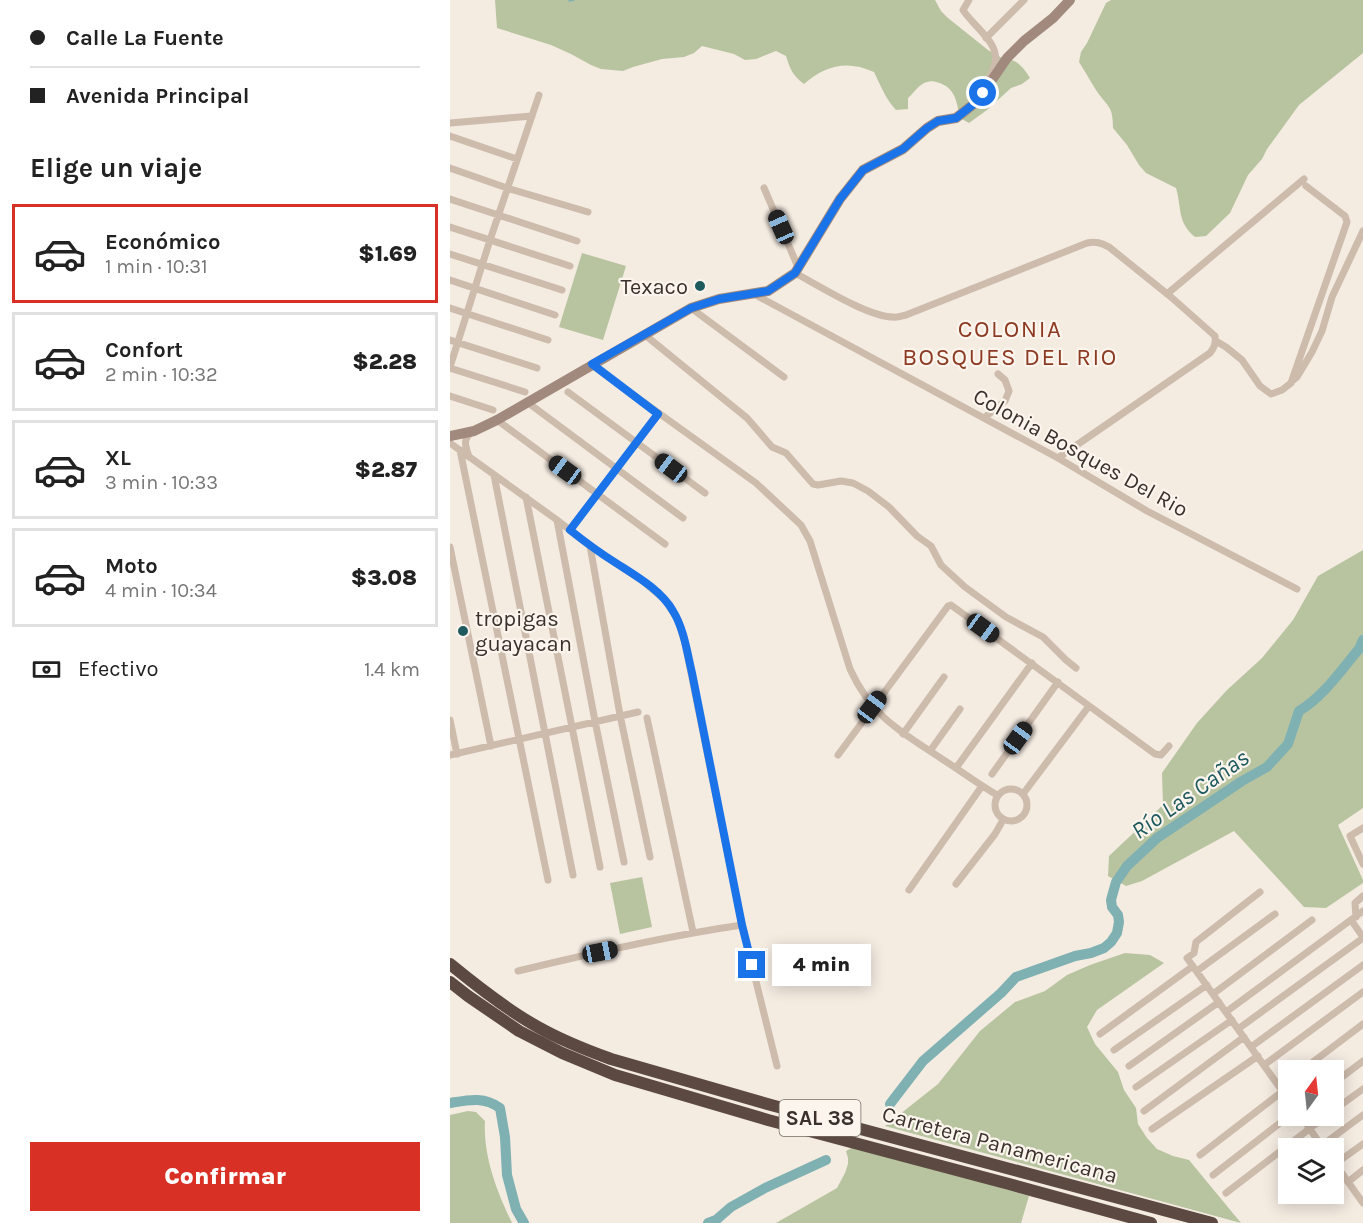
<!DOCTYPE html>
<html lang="es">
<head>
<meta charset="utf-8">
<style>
  :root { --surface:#fff; --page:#f6f6f6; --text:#222; --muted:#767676; --line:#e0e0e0; --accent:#d93025 }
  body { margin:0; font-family:Karla,sans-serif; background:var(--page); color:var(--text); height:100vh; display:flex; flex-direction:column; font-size:22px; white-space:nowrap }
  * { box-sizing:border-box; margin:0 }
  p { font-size:20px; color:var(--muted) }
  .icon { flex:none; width:33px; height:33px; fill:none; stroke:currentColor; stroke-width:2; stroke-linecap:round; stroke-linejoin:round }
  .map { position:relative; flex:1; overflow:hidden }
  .side { display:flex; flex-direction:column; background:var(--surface); width:450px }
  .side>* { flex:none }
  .hud { display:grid; align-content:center; height:132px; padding:0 30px; background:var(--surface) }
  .needle { width:39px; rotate:15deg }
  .controls { position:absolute; left:828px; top:1060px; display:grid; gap:12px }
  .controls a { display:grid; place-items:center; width:66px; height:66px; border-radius:0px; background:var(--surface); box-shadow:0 3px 15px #0003; font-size:30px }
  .end { position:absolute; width:27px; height:27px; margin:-14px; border:8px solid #1a73e8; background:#fff; box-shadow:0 0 0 3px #fff }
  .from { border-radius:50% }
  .bubble { position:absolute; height:42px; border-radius:0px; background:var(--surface); box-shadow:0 3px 15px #0003; font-size:20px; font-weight:800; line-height:42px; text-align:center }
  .car { position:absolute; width:18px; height:36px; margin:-18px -9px; border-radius:8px; box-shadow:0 0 4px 2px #0007; background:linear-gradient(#222 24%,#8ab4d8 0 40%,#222 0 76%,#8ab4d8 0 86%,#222 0) }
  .hud b { display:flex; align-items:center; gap:21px; height:57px; font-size:22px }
  .hud b+b { border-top:2px solid var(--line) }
  .hud i { width:15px; height:15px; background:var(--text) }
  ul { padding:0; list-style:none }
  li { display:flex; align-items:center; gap:18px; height:99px; margin:0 12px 9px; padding:0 18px; border:3px solid var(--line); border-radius:0px }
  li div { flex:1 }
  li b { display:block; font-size:22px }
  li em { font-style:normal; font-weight:800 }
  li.selected { border-color:var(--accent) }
  li>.icon { width:54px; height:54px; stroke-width:1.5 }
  h2 { padding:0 30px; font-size:27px; line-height:72px }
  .pay { display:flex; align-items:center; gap:15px; height:66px; padding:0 30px; font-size:22px }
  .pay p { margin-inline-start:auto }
  .cta { display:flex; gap:12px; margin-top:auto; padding:12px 30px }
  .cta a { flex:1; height:69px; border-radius:0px; background:var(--accent); color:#fff; font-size:24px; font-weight:800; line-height:69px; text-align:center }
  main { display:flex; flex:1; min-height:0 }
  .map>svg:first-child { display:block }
  .green { fill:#b8c4a0 }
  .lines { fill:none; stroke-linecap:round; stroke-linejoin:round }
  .stream { stroke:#7fb0b2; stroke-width:1.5 }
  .river { stroke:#7fb0b2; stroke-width:10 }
  .street { stroke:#cdbbac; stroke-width:7 }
  .secondary { stroke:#a18a7d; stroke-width:10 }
  .highway { stroke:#5c4a42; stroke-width:12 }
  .route { stroke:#1a73e8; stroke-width:8 }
  .poi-dot { fill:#1f5a5e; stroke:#fbf5ee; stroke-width:2 }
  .labels { text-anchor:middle; stroke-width:4.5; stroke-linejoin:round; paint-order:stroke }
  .shield { fill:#fbf5ee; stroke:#756b66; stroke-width:1.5 }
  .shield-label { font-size:21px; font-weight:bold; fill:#3b302b }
  .poi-label { font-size:22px; fill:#3b302b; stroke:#fbf5ee; text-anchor:end }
  .street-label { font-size:22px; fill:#3b302b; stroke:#fbf5ee }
  .neighbourhood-label { font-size:24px; letter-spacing:1.5px; fill:#8c3b22; stroke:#fbf5ee }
  .water-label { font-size:24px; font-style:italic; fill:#1f5a5e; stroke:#fbf5ee }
</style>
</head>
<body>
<main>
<section class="side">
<div class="hud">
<b><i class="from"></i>Calle La Fuente</b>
<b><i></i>Avenida Principal</b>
</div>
<h2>Elige un viaje</h2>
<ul>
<li class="selected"><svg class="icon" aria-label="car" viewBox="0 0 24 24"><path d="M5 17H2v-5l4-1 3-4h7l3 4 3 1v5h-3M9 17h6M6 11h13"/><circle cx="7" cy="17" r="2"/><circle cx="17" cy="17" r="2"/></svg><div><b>Económico</b><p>1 min · 10:31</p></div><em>$1.69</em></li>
<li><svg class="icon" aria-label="car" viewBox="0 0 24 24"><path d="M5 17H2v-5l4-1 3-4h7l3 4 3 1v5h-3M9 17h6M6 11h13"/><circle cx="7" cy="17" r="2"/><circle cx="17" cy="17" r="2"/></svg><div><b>Confort</b><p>2 min · 10:32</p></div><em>$2.28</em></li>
<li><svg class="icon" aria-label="car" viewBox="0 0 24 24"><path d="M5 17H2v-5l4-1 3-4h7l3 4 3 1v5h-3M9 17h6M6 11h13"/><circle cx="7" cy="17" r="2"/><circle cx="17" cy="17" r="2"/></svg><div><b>XL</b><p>3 min · 10:33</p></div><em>$2.87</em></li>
<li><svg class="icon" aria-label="car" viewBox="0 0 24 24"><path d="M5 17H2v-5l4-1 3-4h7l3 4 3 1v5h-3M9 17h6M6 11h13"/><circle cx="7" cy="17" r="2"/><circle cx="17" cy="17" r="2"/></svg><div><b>Moto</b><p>4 min · 10:34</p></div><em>$3.08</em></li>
</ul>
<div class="pay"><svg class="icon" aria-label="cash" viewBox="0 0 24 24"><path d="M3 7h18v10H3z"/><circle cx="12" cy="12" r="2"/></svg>Efectivo<p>1.4 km</p></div>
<div class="cta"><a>Confirmar</a></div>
</section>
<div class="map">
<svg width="913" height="1223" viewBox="0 0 913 1223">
  <rect width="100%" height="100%" fill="#f4ebe1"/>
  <!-- green -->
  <path class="green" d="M45 0H485L491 11 498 18 538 50 554 59C566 58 574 68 580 78L572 84 561 88 537 110 519 123 510 118C507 104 506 90 492 84 488 82 482 80 477 82 469 84 464 93 458 98V109L446 110C435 98 431 86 424 72 397 60 376 65 354 84 343 76 340 69 336 56L326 51 306 59 295 60 284 54 252 46 244 53 234 57 212 59 183 67 173 71 151 69 141 65 121 54 101 45 47 28Z
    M661 0H913V53L849 105 817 149 812 159 798 175 780 213 756 236 745 237C727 222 732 209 726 188L696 173 689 165 677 145 663 128C663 105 658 108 646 90 640 81 635 71 629 62L631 52 637 43 656 3Z
    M132 253 176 266 153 340 109 327Z
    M913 550V808L888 825 913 880V883L876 908 854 907 784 831 692 881 676 886 658 876 659 856 713 805 712 773 747 723 777 690 812 658 843 620 868 576Z
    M192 877 202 927 170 934 160 883Z
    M675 953 700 955 714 963 647 1010 637 1027 645 1044 668 1072 674 1090 686 1108 688 1124 697 1138 707 1149 723 1156 739 1160 791 1223 435 1126 488 1084 530 1031 565 1002 595 991 617 975 640 965Z
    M18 1111 26 1112 35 1121C33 1156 47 1192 62 1223H0V1115Z
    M407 1145 579 1196 571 1223H326L387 1188 395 1173 398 1164V1158L396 1151Z"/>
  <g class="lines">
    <!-- stream -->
    <path class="stream" d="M119 1 124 0"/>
    <!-- river -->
    <path class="river" d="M0 1103C18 1100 34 1096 50 1108L55 1137 57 1175 66 1209 74 1223
      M440 1104 473 1061 551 993 566 977 625 956 641 953 654 948 661 942 667 933 669 922 668 915 662 907 661 900 666 882 677 866 707 838 792 781 817 767 838 744 849 711C874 696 891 670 909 649L913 640
      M258 1223 266 1220 281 1207 315 1188 376 1160"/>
    <!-- street -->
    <path class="street" d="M519 0 513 10C523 26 550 43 545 63 544 68 541 73 540 77
      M536 38 574 0
      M0 123 82 116
      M0 136 67 159
      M0 168 57 188 138 212
      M314 188 348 267
      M0 199 127 241
      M0 227 120 266
      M0 254 112 290
      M345 273C368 285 418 317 443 317 447 318 452 316 456 315L637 243C646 241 651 243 659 247L721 297 765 336C766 344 764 348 760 353L608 458
      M0 280 105 315
      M302 293 608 458 697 511 847 589
      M717 294 854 179
      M0 308 98 340
      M241 308 334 377
      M195 335 297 418 322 447 336 453 363 484 368 485 391 481 403 483 418 491 439 507 467 536 481 546 491 565 515 587 556 617 593 637 616 660 626 668
      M0 340 87 368
      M766 341 776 347 792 360 810 386 821 394 832 390 841 383 897 222 895 216 856 186
      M142 365 306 483 351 525 360 541 400 669C422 717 450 731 492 759 511 771 528 784 547 795
      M0 367 40 240 89 95
      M0 368 75 392
      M842 381 847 377 862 352 872 331 882 297 913 231
      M118 392 255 493
      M0 396 43 410
      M77 402 233 518
      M534 418 555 401 559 391 555 380 548 374
      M47 420 215 544
      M0 443 107 520 140 546 193 581 215 600 228 620 235 643 292 925 327 1066
      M10 450 98 880
      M19 457C16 447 12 440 21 433
      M44 475 123 875
      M76 497 150 867
      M107 520 145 721 174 862
      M120 530 209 413
      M140 546 170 715 200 857
      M0 547 41 746
      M197 718 243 932
      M0 720 7 754
      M453 734 494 677
      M480 751 510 709
      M0 755 188 712
      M388 755 498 606 501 605 705 754 711 755 719 746
      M506 768 582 663
      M542 774 608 682
      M545 805a16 16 0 1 1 32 0a16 16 0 1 1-32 0Z
      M573 794 639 706
      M913 828 900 836 913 864
      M506 884 545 834 553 820
      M459 890 532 786
      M810 892 746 942 744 953 737 958 838 1099
      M906 917 905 903 913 896
      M901 920 913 937
      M68 971C142 953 216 936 292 925
      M747 971 825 914
      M763 994 862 920
      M776 1012 913 911
      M788 1029 913 938
      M650 1034 743 966
      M801 1047 913 965
      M664 1050 757 985
      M814 1065 913 992
      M679 1066 769 1002
      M851 1071 913 1024
      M884 1083 913 1061
      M686 1087 782 1020
      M830 1087 838 1081
      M884 1110 913 1089
      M694 1111 794 1037
      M851 1116 873 1148
      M702 1129 808 1056
      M867 1149 913 1115
      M750 1155 833 1091
      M884 1162 913 1203
      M885 1164 913 1144
      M837 1173 838 1172
      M763 1175 839 1116
      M898 1182 913 1170
      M776 1193 876 1116"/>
    <!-- secondary -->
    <path class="secondary" d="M0 436 24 431 47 420 241 308 269 299 318 291 345 273 390 199 413 170 453 149 477 128 488 121 506 118 525 103 533 93 557 58 574 41 603 18 620 0"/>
    <!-- highway -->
    <path class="highway" d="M0 964C28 987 57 1010 88 1027 111 1040 136 1050 161 1059L321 1105 762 1223
      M0 982 18 996 69 1031 112 1053 165 1075 318 1120 559 1184 701 1223"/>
  </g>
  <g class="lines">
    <!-- route -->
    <path class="route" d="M302 965 292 925 242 673C237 652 234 629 223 611 211 590 186 576 166 563 150 553 135 542 120 530L208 414 142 364 241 308 269 299 318 291 345 273 390 199 413 170 453 149 477 128 488 121 506 118 525 103 533 93"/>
  </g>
  <!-- markers -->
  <g class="poi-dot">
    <circle cx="250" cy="286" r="6"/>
    <circle cx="13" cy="631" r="6"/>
  </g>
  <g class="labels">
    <!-- shield labels -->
    <rect class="shield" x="329.5" y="1100" width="81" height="36" rx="4.5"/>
    <g class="shield-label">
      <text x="370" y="1125">SAL 38</text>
    </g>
    <!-- poi labels -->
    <g class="poi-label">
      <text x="238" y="294">Texaco</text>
      <text x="25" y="626" text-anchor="start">tropigas<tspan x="25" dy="25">guayacan</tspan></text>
    </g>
    <!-- street labels -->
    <g class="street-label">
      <text transform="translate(631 452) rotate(29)" y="8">Colonia Bosques Del Rio</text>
      <text transform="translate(550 1144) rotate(15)" y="8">Carretera Panamericana</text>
    </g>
    <!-- neighbourhood labels -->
    <g class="neighbourhood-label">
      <text x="560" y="337">COLONIA<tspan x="560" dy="28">BOSQUES DEL RIO</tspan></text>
    </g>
    <!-- water labels -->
    <g class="water-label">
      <text transform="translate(740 794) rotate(-35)" y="8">Río Las Cañas</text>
    </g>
  </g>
</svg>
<div class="controls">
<a><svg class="needle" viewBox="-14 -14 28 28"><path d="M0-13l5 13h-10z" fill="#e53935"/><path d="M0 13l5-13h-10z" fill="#767676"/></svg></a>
<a><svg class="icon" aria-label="layers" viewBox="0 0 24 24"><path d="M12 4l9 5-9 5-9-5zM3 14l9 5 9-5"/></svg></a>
</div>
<i class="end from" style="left:533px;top:93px"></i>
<i class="end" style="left:302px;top:965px"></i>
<div class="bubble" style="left:322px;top:944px;width:99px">4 min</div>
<i class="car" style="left:331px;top:227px;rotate:336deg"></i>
<i class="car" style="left:221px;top:468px;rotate:307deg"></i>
<i class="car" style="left:115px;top:470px;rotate:306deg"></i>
<i class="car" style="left:533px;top:628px;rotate:126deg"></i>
<i class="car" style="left:422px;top:707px;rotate:37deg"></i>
<i class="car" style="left:568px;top:738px;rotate:36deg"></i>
<i class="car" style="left:150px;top:952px;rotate:79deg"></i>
</div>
</main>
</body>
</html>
